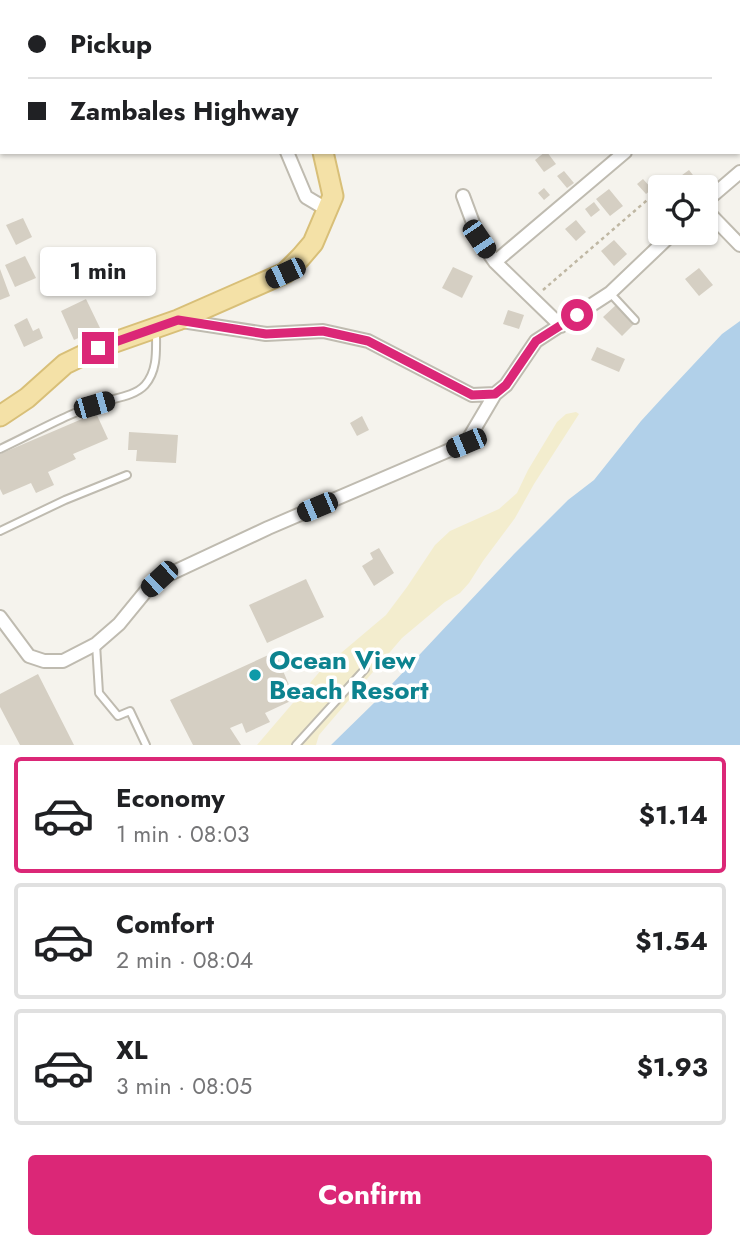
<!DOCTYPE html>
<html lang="en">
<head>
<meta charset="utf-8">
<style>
  :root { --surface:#fff; --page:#f6f6f6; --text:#202124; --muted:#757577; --line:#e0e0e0; --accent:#db2777 }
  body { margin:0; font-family:Jost,sans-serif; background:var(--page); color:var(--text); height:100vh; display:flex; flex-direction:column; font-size:26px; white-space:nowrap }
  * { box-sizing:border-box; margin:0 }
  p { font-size:23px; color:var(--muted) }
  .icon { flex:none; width:38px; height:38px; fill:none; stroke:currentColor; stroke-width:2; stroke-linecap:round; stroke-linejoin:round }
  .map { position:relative; height:745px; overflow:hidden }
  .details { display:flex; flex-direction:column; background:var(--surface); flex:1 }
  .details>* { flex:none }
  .guide { position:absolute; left:0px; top:0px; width:740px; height:154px; box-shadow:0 2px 5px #0004; display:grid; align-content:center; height:154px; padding:0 28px; background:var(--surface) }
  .tools { position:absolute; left:648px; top:175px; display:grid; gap:14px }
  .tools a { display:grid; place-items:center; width:70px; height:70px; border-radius:7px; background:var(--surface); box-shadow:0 2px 5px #0004; font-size:35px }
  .end { position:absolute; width:32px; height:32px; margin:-16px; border:9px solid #db2777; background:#fff; box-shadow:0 0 0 4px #fff }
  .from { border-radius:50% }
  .bubble { position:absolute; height:49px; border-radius:7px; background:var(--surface); box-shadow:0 2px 5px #0004; font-size:23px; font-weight:700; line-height:49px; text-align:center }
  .car { position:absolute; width:21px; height:42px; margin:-21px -10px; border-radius:9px; box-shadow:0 0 5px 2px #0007; background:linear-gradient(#222 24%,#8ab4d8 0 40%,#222 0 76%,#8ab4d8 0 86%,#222 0) }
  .guide b { display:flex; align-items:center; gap:24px; height:66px; font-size:26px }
  .guide b+b { border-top:2px solid var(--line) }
  .guide i { width:18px; height:18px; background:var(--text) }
  ul { padding:12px 0 0; list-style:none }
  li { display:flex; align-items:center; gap:21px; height:116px; margin:0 14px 10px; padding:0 14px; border:4px solid var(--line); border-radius:7px }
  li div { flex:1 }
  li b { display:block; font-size:26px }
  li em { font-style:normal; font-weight:700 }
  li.selected { border-color:var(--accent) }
  li>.icon { width:63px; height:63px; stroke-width:1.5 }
  .primary-button { display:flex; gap:14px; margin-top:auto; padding:14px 28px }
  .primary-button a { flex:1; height:80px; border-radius:7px; background:var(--accent); color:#fff; font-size:28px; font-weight:700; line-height:80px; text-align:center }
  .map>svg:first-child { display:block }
  .sand { fill:#f3edce }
  .water { fill:#b1d0e9 }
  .building { fill:#d5cfc3 }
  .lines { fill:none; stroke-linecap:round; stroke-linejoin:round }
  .lane-casing { stroke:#bfbbb0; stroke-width:10 }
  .street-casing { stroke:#bfbbb0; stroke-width:16 }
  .primary-casing { stroke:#d8bf78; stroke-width:23 }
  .path { stroke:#bfb7a3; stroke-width:2.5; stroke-dasharray:3.5 3.5; stroke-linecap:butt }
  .lane { stroke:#fff; stroke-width:6 }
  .street { stroke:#fff; stroke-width:12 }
  .primary { stroke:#f4e1a7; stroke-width:19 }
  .route { stroke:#db2777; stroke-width:9 }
  .culture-dot { fill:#0f9aa8; stroke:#fff; stroke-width:2.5 }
  .labels { text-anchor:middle; stroke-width:7; stroke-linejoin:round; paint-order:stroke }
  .culture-label { font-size:26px; font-weight:bold; fill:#0d838f; stroke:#fff; text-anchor:start }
</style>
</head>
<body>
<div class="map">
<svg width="740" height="745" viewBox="0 0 740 745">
  <rect width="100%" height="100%" fill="#f5f3ed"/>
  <!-- sand -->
  <path class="sand" d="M576 412 579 414 534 484 515 518 483 561 469 583 460 593 445 602 402 638 319 735 316 745H257L322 669 386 615 407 587 435 545 450 531 499 509 517 493 528 470 557 422 566 414Z"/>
  <!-- water -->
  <path class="water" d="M740 321V745H331L376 701 514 554 568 500 594 480 641 421 663 397 722 334Z"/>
  <!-- building -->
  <path class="building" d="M545 152H547L556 164 544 172 535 160Z
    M689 170 700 184 696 187H685L678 178Z
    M564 171 574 183 567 188 557 176Z
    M643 179 652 189 646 194 637 184Z
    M544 188 550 195 544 200 538 193Z
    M609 189 623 206 610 216 596 199Z
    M594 202 600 210 591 217 585 209Z
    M23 218 32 237 16 245 6 225Z
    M712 218 721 229 710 239 705 233V223Z
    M576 220 586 232 576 241 565 229Z
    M614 240 627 254 614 266 601 251Z
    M25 256 36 278 15 287 5 265Z
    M453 267 473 276 462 298 442 288Z
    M699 268 713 285 699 296 685 279Z
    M0 269 10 296 0 300Z
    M86 299 100 328 74 340 61 311Z
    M616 305 634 324 622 336 603 317Z
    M508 310 524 315 519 329 503 324Z
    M27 318 33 331 39 328 43 338 24 347 14 325Z
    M597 347 625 359 619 372 591 360Z
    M96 413 108 439 73 454 76 459 48 472 54 485 36 493 31 483 3 495 0 489V454Z
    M362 416 369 430 357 436 350 423Z
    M129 432 178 435 176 463 136 461 137 450H128Z
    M379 548 394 573 374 586 362 566 373 559 370 553Z
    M306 579 324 617 267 643 249 605Z
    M275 652 295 699 265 713 270 722 246 733 242 723 230 728 241 745H193L170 700Z
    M38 674 74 745H20L0 707V694Z"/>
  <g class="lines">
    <!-- lane casing -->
    <g class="lane-casing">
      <path id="lane" d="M610 293 635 320
        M0 449C36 432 72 411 110 400 122 397 137 394 145 385 158 370 156 350 156 332
        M0 531 65 500 127 475
        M96 644 99 693 118 716 130 711 146 745
        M296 745 365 669"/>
    </g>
    <!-- street casing -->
    <g class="street-casing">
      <path id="street" d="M686 0 687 2
        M290 2V0
        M738 63 740 65
        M287 152 306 197 328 210
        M463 196 479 239 495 262 561 326
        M705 202 740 172
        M705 209 740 245
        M495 262 625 152
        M182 321 266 334 323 331 368 341 472 395 495 394 506 385 536 341 610 293 673 233
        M0 617 29 656 44 661H63L96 644 119 624 146 591 159 579 268 528 466 443 495 394"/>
    </g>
    <!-- primary casing -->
    <g class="primary-casing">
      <path id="primary" d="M340 2 341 0
        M0 416 27 398 65 364 98 348 178 320 285 273 301 257 313 243 333 196 323 152"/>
    </g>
    <!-- path -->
    <path class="path" d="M662 187 666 183
      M543 290 660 189"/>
    <!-- lane -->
    <use href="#lane" class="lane"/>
    <!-- street -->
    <use href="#street" class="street"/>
    <!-- primary -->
    <use href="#primary" class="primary"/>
  </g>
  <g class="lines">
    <!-- route -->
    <path class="route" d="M98 348 178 320 266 334 323 331 368 341 472 395 495 394 506 385 536 341 577 315"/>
  </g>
  <!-- markers -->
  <circle class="culture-dot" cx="255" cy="675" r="7"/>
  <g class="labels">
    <!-- culture labels -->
    <g class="culture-label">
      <text x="269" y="669">Ocean View<tspan x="269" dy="30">Beach Resort</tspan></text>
    </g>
  </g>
</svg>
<div class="tools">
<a><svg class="icon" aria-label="locate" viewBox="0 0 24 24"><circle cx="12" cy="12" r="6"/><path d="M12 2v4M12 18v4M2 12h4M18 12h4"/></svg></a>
</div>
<i class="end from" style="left:577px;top:315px"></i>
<i class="end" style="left:98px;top:348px"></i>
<div class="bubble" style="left:40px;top:247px;width:116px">1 min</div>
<i class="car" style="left:479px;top:239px;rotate:146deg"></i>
<i class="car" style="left:285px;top:273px;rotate:245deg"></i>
<i class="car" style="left:94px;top:405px;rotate:74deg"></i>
<i class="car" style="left:466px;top:443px;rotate:247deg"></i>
<i class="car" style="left:317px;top:507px;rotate:247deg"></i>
<i class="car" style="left:159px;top:579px;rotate:227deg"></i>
<div class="guide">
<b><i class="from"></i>Pickup</b>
<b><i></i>Zambales Highway</b>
</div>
</div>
<section class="details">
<ul>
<li class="selected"><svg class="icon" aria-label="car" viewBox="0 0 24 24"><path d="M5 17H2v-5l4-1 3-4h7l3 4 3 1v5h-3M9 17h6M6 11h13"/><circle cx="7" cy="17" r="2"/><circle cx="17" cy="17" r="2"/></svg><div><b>Economy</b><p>1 min · 08:03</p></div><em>$1.14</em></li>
<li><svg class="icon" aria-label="car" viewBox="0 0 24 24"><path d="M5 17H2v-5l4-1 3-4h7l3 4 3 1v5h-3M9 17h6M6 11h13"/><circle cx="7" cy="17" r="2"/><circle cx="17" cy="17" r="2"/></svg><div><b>Comfort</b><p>2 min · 08:04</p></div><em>$1.54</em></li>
<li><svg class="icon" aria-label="car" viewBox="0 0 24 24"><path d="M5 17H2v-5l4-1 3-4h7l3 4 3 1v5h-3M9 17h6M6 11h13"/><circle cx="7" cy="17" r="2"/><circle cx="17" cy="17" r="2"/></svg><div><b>XL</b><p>3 min · 08:05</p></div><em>$1.93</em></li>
</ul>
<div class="primary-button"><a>Confirm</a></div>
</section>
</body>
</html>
